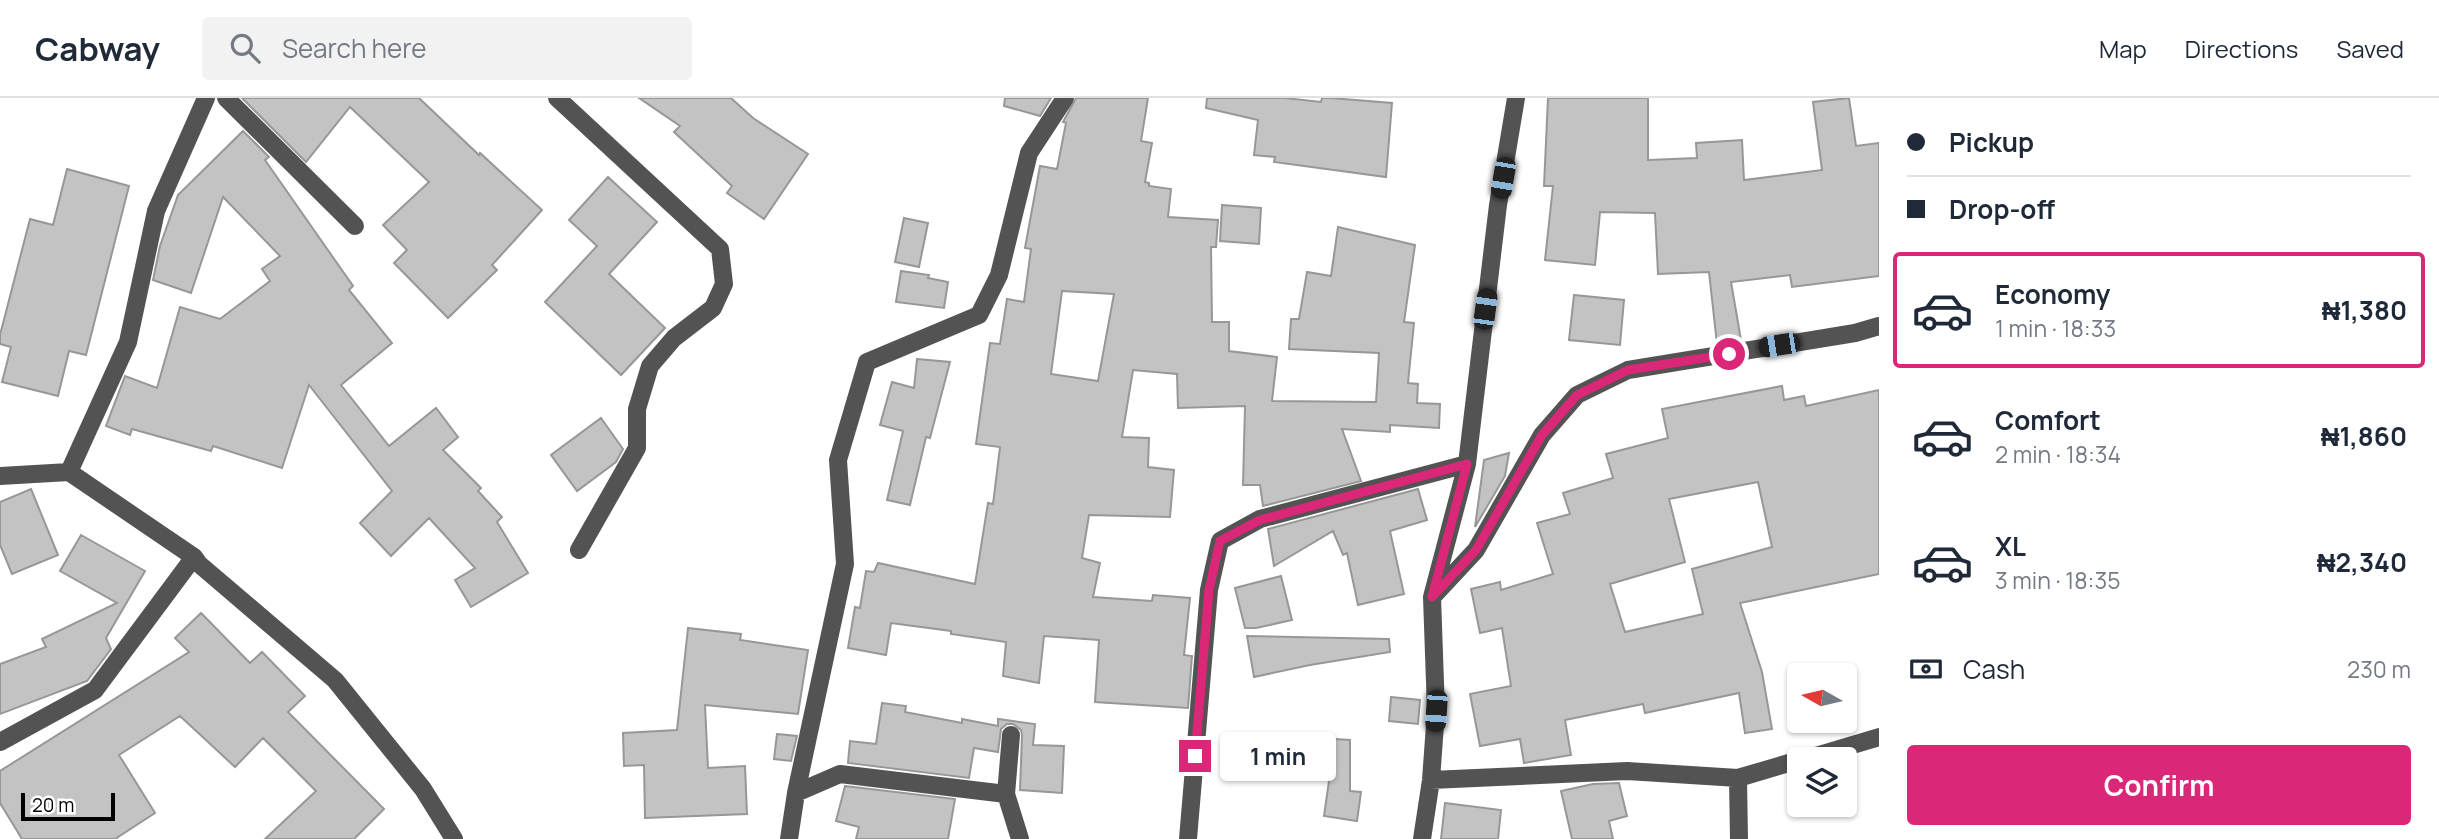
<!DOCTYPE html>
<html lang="en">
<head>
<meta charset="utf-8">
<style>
  :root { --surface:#fff; --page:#f2f2f3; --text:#1f2937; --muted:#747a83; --line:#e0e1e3; --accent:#db2777 }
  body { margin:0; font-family:Manrope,sans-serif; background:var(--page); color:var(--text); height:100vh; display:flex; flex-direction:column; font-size:26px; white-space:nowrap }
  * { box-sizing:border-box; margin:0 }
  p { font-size:23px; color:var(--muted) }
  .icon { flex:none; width:38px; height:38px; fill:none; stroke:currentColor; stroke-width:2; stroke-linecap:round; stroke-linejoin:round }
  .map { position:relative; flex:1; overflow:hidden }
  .details { display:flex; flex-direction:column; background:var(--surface); width:560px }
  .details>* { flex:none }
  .top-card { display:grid; align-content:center; height:154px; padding:0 28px; background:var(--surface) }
  .needle { width:46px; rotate:278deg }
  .tools { position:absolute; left:1787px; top:565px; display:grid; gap:14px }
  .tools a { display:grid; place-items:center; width:70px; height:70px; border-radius:7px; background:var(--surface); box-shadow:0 2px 5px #0004; font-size:35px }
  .scale { position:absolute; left:21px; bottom:18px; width:94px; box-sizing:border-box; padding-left:7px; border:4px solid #000; border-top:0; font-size:19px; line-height:24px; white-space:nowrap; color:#000; -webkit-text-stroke:5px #fff; paint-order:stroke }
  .end { position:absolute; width:32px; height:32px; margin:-16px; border:9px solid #db2777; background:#fff; box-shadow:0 0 0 4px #fff }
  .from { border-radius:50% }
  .bubble { position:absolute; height:49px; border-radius:7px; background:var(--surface); box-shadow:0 2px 5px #0004; font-size:23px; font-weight:700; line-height:49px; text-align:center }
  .car { position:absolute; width:21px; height:42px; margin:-21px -10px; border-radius:9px; box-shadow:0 0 5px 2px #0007; background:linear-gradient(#222 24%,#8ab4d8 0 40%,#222 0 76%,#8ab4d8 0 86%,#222 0) }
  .top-card b { display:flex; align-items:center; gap:24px; height:66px; font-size:26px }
  .top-card b+b { border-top:2px solid var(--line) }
  .top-card i { width:18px; height:18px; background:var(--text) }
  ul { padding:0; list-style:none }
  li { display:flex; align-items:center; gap:21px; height:116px; margin:0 14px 10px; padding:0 14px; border:4px solid transparent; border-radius:7px }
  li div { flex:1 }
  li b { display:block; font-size:26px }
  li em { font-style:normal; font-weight:700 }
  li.on { border-color:var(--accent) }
  li>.icon { width:63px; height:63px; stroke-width:1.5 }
  .pay { display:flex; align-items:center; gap:18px; height:77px; padding:0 28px; font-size:26px }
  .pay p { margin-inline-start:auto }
  .action { display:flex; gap:14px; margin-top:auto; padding:14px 28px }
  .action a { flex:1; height:80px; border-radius:7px; background:var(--accent); color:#fff; font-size:28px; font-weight:700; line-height:80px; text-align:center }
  header { display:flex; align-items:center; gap:42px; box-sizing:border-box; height:98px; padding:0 35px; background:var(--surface); border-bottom:2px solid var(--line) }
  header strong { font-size:33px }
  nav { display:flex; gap:38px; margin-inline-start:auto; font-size:24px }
  .search { width:490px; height:63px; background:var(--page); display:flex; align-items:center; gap:18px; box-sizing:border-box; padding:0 24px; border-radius:7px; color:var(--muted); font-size:26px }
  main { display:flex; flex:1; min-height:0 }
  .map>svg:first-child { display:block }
  .building { fill:#c3c3c3; stroke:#979797; stroke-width:2; fill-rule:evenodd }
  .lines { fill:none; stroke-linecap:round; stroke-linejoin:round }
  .minor { stroke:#535353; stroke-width:18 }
  .route { stroke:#db2777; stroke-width:9 }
</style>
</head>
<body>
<header>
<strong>Cabway</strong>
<div class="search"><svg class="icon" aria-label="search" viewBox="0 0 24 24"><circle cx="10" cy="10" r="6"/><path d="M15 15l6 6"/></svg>Search here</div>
<nav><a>Map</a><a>Directions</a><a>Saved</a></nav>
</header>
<main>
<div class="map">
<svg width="1879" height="741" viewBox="0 0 1879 741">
  <rect width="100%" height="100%" fill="#fff"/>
  <!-- building -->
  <path class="building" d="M242 0H419L479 57 480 55 542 112 492 167 497 172 448 220 394 165 407 152 383 127 429 84 350 9 306 64Z
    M639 0H731L753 20 808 56 764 121 727 95 732 88 674 34 680 28Z
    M1005 0H1051L1040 18 1004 8Z
    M1076 0H1148L1141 43 1152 45 1145 84 1149 85V88L1171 91 1168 119 1218 122 1216 149H1211L1212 224H1229V253L1277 259 1272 303 1376 304 1379 255 1289 251 1291 221H1299L1307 174 1331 178 1338 129 1415 147 1404 224 1414 225 1408 285 1418 286 1417 305 1440 306 1439 330 1390 327V334L1342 331 1361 383 1263 408 1260 387H1243L1245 308 1178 310 1177 276 1133 272 1122 339 1149 340 1148 369 1174 372 1170 419 1089 417 1082 460 1100 465 1093 499 1152 503 1153 497 1190 500 1184 557 1192 558 1188 610 1095 604 1099 542 1044 538 1039 585 1003 578 1006 544 951 536V533L891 525 886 557 848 550 855 509 860 510 866 473 874 474 878 465 975 486 988 405 993 406 1000 349 976 346 990 245 1000 246 1007 201 1024 204 1031 151 1025 150 1040 68 1057 71 1066 25 1063 24ZM1062 193 1114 196 1098 283 1051 276Z
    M1207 0H1285L1321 4 1322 0H1331L1392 5 1386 79 1274 64 1275 59 1254 57 1258 22 1206 10Z
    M1548 0H1648V62L1697 60 1696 45 1742 42 1744 82 1822 72 1813 4 1849 0 1856 48 1879 45V178L1792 189 1790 177 1731 184 1741 242 1717 246 1709 174 1658 176 1655 115 1600 114 1595 167 1545 162 1553 88H1544Z
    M243 33 269 59 265 62 353 188 349 192 392 245 341 287 389 348 436 310 458 339 443 352 481 390 478 393 502 419 497 424 528 475 471 509 455 482 475 470 429 420 391 458 360 425 392 393 309 287 282 370 213 348 211 353 132 331 130 337 106 328 125 278 157 290 180 209 220 221 270 183 262 171 280 158 223 99 191 195 153 182 160 148 178 97Z
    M67 71 129 88 86 257 69 253 58 298 2 284 11 249 0 246V237L30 121 53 127Z
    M608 79 657 124 609 176 665 230 621 277 545 204 597 148 569 122Z
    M1222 107 1261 110 1259 146 1220 143Z
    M904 120 928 125 919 169 895 164Z
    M901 173 929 177 928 180 948 184 944 210 896 204Z
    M1574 197 1624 202 1620 247 1569 242Z
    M917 261 950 264 930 340 926 339 910 407 887 402 903 333 880 327 892 284 914 290Z
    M1782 288 1784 302 1804 298 1806 308 1879 292V476L1740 505 1762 574 1772 631 1745 635 1739 595 1645 615 1643 606 1565 622 1571 657 1524 665 1520 641 1480 648 1470 596 1511 588 1502 530 1480 535 1471 491 1500 484 1501 492 1553 476 1537 425 1570 416 1563 395 1613 380 1606 356 1668 340 1662 311ZM1758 384 1772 449 1692 471 1703 516 1625 534 1610 486 1685 464 1669 401Z
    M601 320 623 351 616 364 577 393 551 357Z
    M1509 355 1505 378 1475 429 1484 362Z
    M31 391 58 457 12 476 0 447V404Z
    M1418 391 1427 422 1390 433 1404 496 1358 507 1347 455 1343 457 1333 433 1274 468 1268 431Z
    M81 437 145 473 106 540 111 551 87 583 0 616V566L46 549 42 541 117 505 60 473Z
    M1281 478 1292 522 1256 530H1245L1235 490Z
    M201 515 250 565 262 554 305 598 288 614 384 711 354 741H265L316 693 263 640 235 669 180 618 119 657 155 715 115 741H22L0 705V673L189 554 175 540Z
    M688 530 741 536 740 542 808 552 798 616 705 607 708 670 745 668 747 716 645 720 644 667 624 668 623 635 677 632Z
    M1247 538 1389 541 1390 554 1310 567 1254 579Z
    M1391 599 1420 602 1418 626 1389 623Z
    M882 605 906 608 905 614 962 625V621L998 628V621L1035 626 1033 647 1064 648 1062 695 1020 692 1022 637 1021 632 1013 626H1007L1001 631 998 654 974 650 969 680 848 665 850 643 876 646Z
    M777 636 797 638 791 663 774 661Z
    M1335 641 1350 642V693L1361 694 1357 723 1324 718Z
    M1619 685 1627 718 1609 723 1613 741H1572L1561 693 1593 686Z
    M845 688 955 701 948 741H856L859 729 836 723Z
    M1445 705 1501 712 1498 741H1441Z"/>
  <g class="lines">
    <!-- minor -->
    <path class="minor" d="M226 0 355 128
      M557 0 720 151 724 186 713 210 674 240 650 268 637 311V350L579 452
      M69 374 128 244 156 113 206 0
      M0 378 69 374 194 459 199 466 335 582 423 691 454 741
      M1435 496 1476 452 1542 337 1577 297 1628 272 1855 235 1879 228
      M1011 637 1006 696 1020 741
      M0 644 95 592 194 459
      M1802 662 1879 639
      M1738 680 1739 741
      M1431 682 1627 673 1738 680 1799 662
      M796 695 840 676 1006 696
      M789 741 796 695 845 466 838 362 867 264 979 217 999 177 1029 55 1065 0
      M1188 741 1209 492 1220 443 1260 421 1467 366
      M1422 741 1431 682 1436 613 1432 499 1467 366 1498 107 1516 0"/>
  </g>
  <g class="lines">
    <!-- route -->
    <path class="route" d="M1195 658 1209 492 1220 443 1260 422 1467 366 1432 499 1476 452 1542 337 1577 297 1628 272 1729 256"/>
  </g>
</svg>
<div class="tools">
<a><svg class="needle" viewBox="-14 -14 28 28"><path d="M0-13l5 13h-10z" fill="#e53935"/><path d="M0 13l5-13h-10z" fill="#747a83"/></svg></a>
<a><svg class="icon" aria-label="layers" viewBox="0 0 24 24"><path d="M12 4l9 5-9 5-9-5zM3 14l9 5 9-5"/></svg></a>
</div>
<div class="scale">20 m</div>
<i class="end from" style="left:1729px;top:256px"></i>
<i class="end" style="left:1195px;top:658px"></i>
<div class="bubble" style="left:1220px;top:634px;width:116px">1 min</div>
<i class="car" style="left:1503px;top:80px;rotate:190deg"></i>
<i class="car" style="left:1485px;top:211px;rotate:8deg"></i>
<i class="car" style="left:1779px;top:247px;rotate:261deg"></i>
<i class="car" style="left:1436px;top:613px;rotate:184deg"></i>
</div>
<section class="details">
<div class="top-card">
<b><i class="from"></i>Pickup</b>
<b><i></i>Drop-off</b>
</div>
<ul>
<li class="on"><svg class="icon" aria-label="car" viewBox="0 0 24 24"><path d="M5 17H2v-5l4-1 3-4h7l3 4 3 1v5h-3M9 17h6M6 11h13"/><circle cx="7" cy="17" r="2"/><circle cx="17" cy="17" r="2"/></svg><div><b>Economy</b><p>1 min · 18:33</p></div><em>₦1,380</em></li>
<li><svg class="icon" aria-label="car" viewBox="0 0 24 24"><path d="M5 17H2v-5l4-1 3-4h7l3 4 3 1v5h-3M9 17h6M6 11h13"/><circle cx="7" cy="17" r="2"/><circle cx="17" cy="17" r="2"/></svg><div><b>Comfort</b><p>2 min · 18:34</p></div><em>₦1,860</em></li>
<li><svg class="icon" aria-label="car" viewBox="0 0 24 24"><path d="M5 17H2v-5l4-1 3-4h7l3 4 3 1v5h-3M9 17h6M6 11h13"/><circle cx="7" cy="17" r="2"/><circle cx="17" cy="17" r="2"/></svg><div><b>XL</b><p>3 min · 18:35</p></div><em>₦2,340</em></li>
</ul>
<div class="pay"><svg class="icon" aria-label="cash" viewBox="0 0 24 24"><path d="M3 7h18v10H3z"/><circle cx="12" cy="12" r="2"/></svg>Cash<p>230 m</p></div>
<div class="action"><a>Confirm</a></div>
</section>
</main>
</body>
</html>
